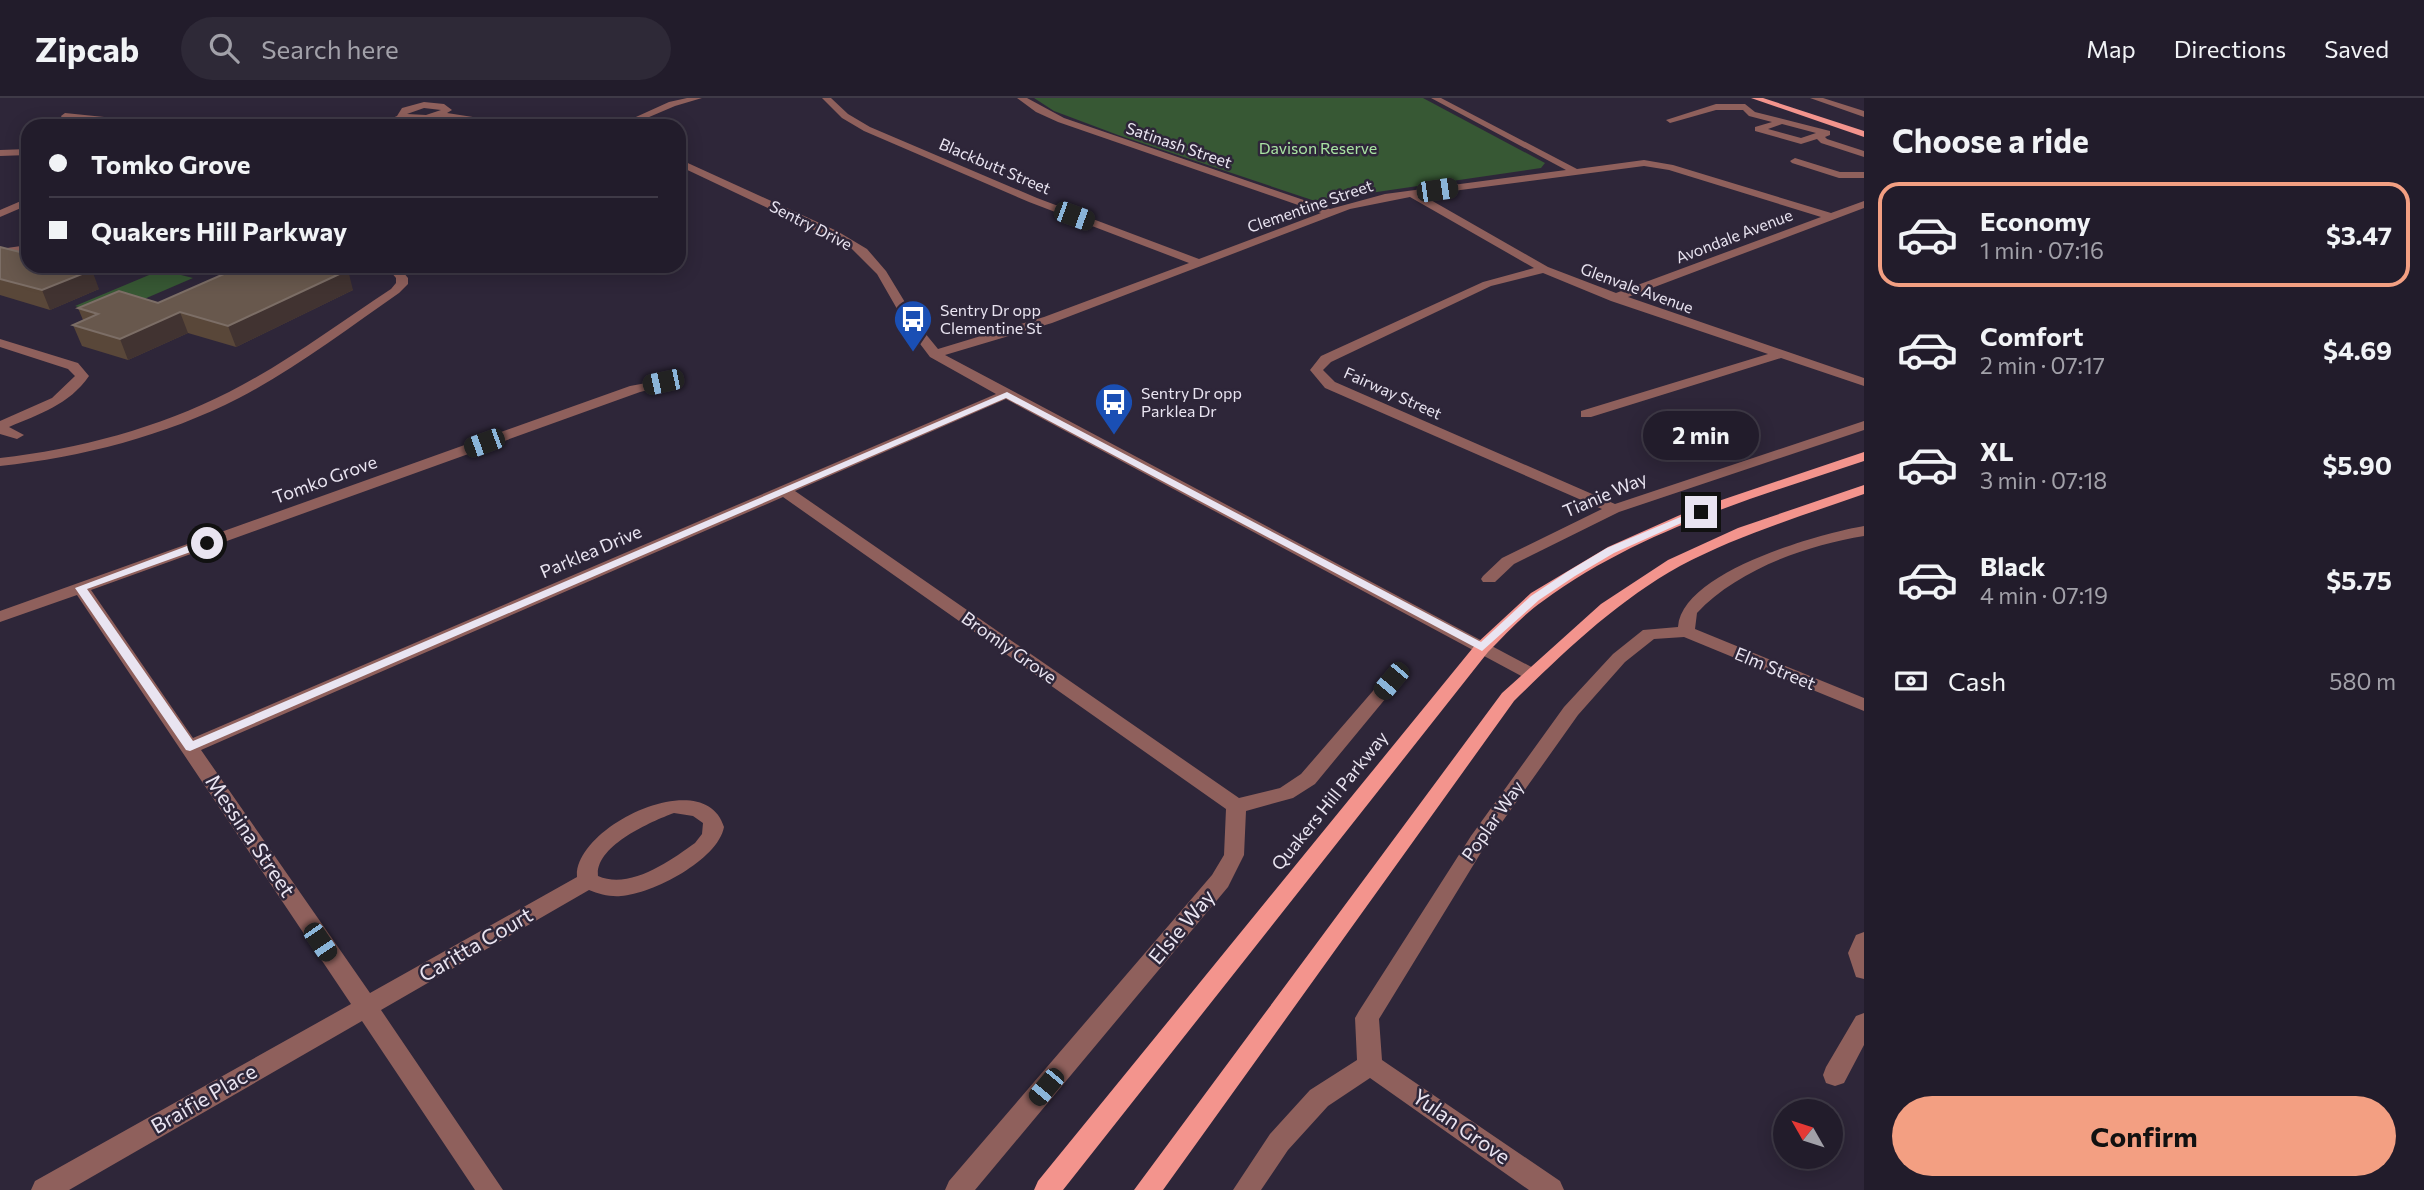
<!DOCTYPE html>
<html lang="en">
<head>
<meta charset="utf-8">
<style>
  :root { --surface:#221c2b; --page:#2e2937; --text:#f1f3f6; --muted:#a2a1a9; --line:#3f3a47; --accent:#f39f82 }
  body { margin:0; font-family:Commissioner,sans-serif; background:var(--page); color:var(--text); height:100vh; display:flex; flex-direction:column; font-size:26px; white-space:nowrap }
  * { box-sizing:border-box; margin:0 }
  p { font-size:23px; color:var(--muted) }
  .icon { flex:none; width:38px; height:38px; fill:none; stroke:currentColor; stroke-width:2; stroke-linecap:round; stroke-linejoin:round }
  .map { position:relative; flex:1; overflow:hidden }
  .panel { display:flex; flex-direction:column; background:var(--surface); width:560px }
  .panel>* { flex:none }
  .banner { position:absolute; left:21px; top:21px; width:665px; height:154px; border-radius:21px; box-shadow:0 4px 18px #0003,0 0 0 2px var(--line); display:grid; align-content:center; height:154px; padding:0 28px; background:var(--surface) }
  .needle { width:46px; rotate:309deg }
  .tools { position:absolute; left:1773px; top:1001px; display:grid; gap:14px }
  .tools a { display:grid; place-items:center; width:70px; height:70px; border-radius:50%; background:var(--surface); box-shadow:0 4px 18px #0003,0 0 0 2px var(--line); font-size:35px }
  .end { position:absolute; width:32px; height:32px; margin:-16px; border:9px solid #e9e4f1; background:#111; box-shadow:0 0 0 4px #111 }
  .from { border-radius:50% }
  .bubble { position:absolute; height:49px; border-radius:24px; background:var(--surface); box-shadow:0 4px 18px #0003,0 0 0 2px var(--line); font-size:23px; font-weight:700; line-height:49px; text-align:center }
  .car { position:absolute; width:21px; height:42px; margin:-21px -10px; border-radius:9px; box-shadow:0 0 5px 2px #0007; background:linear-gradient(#222 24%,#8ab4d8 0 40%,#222 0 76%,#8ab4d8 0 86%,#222 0) }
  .banner b { display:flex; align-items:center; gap:24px; height:66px; font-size:26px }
  .banner b+b { border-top:2px solid var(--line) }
  .banner i { width:18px; height:18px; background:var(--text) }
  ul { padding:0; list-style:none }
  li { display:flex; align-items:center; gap:21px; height:105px; margin:0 14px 10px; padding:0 14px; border:4px solid transparent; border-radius:21px }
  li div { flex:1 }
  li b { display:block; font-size:26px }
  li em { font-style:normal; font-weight:700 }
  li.selected { border-color:var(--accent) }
  li>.icon { width:63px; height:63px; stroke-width:1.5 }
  h2 { padding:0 28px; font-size:32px; line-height:84px }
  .pay { display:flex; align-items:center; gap:18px; height:77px; padding:0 28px; font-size:26px }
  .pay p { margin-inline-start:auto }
  .action { display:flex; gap:14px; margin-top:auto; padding:14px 28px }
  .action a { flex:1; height:80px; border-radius:42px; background:var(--accent); color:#111; font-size:28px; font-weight:700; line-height:80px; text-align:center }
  header { display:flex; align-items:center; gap:42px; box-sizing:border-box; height:98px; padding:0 35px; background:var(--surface); border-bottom:2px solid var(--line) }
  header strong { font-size:33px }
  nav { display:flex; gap:38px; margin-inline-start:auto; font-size:24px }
  .search { width:490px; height:63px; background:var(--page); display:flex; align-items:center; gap:18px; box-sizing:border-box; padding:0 24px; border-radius:38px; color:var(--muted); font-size:26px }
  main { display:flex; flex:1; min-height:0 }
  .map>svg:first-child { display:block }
  .green { fill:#375834 }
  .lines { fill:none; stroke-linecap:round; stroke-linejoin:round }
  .minor { fill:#8f605c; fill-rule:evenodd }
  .major { fill:#f3948d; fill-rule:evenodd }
  .wall { fill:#594739 }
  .shaded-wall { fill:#413331 }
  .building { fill:#68584d; stroke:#7c6e66; stroke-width:2 }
  .route { fill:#e9e4f1 }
  .labels { text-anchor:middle; stroke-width:5; stroke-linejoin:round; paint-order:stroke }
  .far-street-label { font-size:16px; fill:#e9e4f1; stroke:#2e2639 }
  .far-park-label { font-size:16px; fill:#a9e3a3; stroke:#2e2639 }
  .far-poi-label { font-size:16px; fill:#e9e4f1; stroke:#2e2639; text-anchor:start }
  .street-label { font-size:18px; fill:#e9e4f1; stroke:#2e2639 }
  .near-street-label { font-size:21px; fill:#e9e4f1; stroke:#2e2639 }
</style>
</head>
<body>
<header>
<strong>Zipcab</strong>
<div class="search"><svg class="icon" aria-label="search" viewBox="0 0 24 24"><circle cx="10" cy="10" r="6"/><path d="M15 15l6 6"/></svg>Search here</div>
<nav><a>Map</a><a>Directions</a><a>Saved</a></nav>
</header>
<main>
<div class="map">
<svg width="1864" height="1092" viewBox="0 0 1864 1092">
  <rect width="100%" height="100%" fill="#2e2639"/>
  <!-- green -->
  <path class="green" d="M1034 0H1423L1545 65 1541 70 1315 103 1118 37 1054 13Z
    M161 172 193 180 107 217 75 208Z"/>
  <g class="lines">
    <!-- minor -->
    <path class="minor" d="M687 0H702L675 8 628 28H616L669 4Z
      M822 0H831L848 16 870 29 1037 100 1199 161 1321 115 1058 24 1036 14 1017 0H1027L1064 20 1330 111 1385 96 1566 72 1431 0H1441L1577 71 1644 62 1673 67 1831 115 1864 103V110L1628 199 1864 280V288L1781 260 1591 319H1581V313L1768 256 1611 203 1543 175 1491 188 1331 264 1323 272 1335 284 1615 406 1864 323V332L1619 414 1514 466 1495 484H1483L1481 481 1483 478 1502 460 1602 411 1325 290 1310 272 1321 258 1483 184 1534 170 1410 99 1350 111 1052 225 945 257 1537 572 1540 576 1531 582 1525 580 1006 301 795 393 1239 700 1280 690 1301 676 1385 579H1397L1400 583 1315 686 1293 700 1246 713 1244 757 1228 789 975 1092H945L949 1083 1212 777 1224 757 1226 711 783 399 201 652 370 895 577 779C573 729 705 665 724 729 718 762 652 796 621 798 610 799 599 796 589 792L381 912 503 1092H475L362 923 69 1092H31L35 1083 351 906 77 497 0 524V513L630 288 668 281V287L640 294 91 492 193 640 996 296 930 259 908 230 877 176 850 149 679 68V61L837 133 867 151 886 173 920 229 938 251 1044 219 1189 165 1029 104 864 33 842 20ZM1644 68 1669 72 1821 119 1616 195 1548 169 1422 97ZM674 715 693 718 703 725 702 736 695 745C670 763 630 792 598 778 595 748 650 724 674 715Z
      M1810 0H1823L1864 13V19Z
      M424 4 444 6 452 12 447 15 530 28H505L438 19C427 23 419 20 408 21 396 22 386 28 374 28L397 18 402 10ZM424 10 441 12 426 17 407 16Z
      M1716 6H1745L1755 14 1830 33V37L1825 39 1827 41 1864 53V59L1821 45 1817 41 1801 46 1755 33V29L1772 24 1749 18 1743 12H1716L1670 25 1666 22ZM1782 26 1816 35 1801 40 1768 31Z
      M65 15 163 25 167 28H137L62 20 61 18Z
      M28 51V57L0 58V52Z
      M1795 60 1840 74H1864V80H1839L1792 65 1790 63Z
      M28 100V107L0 119V112Z
      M28 147V153L0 157V151Z
      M386 168H398L408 180V186L399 195C347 231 295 271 239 300 165 338 82 359 0 368V360C79 351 158 330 229 294 286 265 338 226 391 191L396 185V180Z
      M0 241 78 265 89 278C69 307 39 316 9 329L24 337 17 341 0 336V323L52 300 75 278 68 271 0 249Z
      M1864 428V438C1807 447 1737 472 1697 515L1695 531 1864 600V613L1684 539 1654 541 1625 564 1578 617 1485 748 1379 921 1382 962 1560 1083 1564 1092H1529L1370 980 1328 1008 1288 1052 1261 1092H1233L1270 1036 1310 992 1357 962 1355 920 1359 913 1471 738 1564 609 1613 556 1643 532 1678 529C1682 474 1818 436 1864 428Z
      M1864 834V881L1856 879 1848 855 1856 837Z
      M1864 915V947L1844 985 1835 988 1826 985 1823 977 1826 969 1856 918Z"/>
    <!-- major -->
    <path class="major" d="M1751 0H1763L1864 33V39Z
      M1864 354V363C1753 400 1638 433 1543 503 1523 517 1506 536 1488 554L1063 1092H1034L1038 1083 1476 546 1531 495 1608 449 1689 413Z
      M1864 387V396C1802 418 1738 437 1680 468 1617 503 1565 553 1514 603L1163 1092H1134L1502 595 1601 506 1668 462 1738 430Z"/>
  </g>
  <!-- wall -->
  <path class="wall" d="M0 149 99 191 50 212 0 197Z
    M235 168H332L353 192 236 249 188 235 128 262 82 248 73 227 83 222 78 210 158 205 240 169Z"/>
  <!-- shaded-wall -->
  <path class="shaded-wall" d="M92 172 99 191 50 212 42 192Z
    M348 172 353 192 236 249 228 228Z
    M180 214 188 235 128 262 120 241Z"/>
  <!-- building -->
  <path class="building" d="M0 149 28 156V168H75L92 172 42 192 0 181Z
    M242 168H331L348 172 228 228 180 214 120 241 73 227 98 216 78 210 119 193 158 205Z"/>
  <!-- route -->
  <path class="route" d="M1007 294 1481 544 1531 498 1567 474 1607 450 1697 412 1706 414 1614 455 1575 478 1539 502 1482 553 1006 300 190 653 186 652 75 490 203 442H210V447L87 491 193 643Z"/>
  <!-- icons -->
  <defs>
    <g id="bus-pin" transform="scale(2.0125)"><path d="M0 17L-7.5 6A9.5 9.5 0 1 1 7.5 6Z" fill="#1a4fb4" stroke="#2e2639"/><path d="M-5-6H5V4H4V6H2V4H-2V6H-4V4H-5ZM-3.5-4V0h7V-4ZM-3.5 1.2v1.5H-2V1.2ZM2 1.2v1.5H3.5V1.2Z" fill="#fff"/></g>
  </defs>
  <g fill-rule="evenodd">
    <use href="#bus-pin" x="913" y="221"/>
    <use href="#bus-pin" x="1114" y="304"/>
  </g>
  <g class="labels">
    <!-- far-street labels -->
    <g class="far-street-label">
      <text transform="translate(1179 47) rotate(19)" y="6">Satinash Street</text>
      <text transform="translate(995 68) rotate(23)" y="6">Blackbutt Street</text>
      <text transform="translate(1310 108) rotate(-19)" y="6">Clementine Street</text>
      <text transform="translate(811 127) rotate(27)" y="6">Sentry Drive</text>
      <text transform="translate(1734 138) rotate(-21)" y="6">Avondale Avenue</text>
      <text transform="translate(1637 190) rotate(20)" y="6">Glenvale Avenue</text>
      <text transform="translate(1393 295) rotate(24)" y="6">Fairway Street</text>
    </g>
    <!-- far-park labels -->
    <g class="far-park-label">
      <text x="1318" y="56">Davison Reserve</text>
    </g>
    <!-- far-poi labels -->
    <g class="far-poi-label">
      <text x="940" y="218">Sentry Dr opp<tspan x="940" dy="18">Clementine St</tspan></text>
      <text x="1141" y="301">Sentry Dr opp<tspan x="1141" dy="18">Parklea Dr</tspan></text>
    </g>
    <!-- street labels -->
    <g class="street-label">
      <text transform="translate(325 382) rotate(-20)" y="6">Tomko Grove</text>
      <text transform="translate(1605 397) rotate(-23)" y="6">Tianie Way</text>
      <text transform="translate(591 454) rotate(-23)" y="6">Parklea Drive</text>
      <text transform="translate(1009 550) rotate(35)" y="6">Bromly Grove</text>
      <text transform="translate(1775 571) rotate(22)" y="6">Elm Street</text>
      <text transform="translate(1330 703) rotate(-51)" y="6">Quakers Hill Parkway</text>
      <text transform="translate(1493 723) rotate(-55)" y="6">Poplar Way</text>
    </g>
    <!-- near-street labels -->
    <g class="near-street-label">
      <text transform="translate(250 738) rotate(56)" y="7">Messina Street</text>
      <text transform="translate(1182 829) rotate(-50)" y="7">Elsie Way</text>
      <text transform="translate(476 847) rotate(-30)" y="7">Caritta Court</text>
      <text transform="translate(204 1001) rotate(-30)" y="7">Braifie Place</text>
      <text transform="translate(1461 1029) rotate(35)" y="7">Yulan Grove</text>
    </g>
  </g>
</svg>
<div class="tools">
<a><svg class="needle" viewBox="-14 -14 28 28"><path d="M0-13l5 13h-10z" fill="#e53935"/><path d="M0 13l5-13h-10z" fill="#a2a1a9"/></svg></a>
</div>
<i class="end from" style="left:207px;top:445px"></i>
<i class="end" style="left:1701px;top:414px"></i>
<div class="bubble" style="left:1643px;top:313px;width:116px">2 min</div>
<i class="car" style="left:1437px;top:92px;rotate:82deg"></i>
<i class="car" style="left:1074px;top:118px;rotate:110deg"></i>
<i class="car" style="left:663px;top:284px;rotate:258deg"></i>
<i class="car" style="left:484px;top:345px;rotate:250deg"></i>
<i class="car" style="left:1391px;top:583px;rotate:220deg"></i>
<i class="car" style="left:320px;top:844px;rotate:146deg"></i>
<i class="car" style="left:1046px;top:989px;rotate:220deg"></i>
<div class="banner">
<b><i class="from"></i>Tomko Grove</b>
<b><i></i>Quakers Hill Parkway</b>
</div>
</div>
<section class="panel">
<h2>Choose a ride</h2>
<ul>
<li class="selected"><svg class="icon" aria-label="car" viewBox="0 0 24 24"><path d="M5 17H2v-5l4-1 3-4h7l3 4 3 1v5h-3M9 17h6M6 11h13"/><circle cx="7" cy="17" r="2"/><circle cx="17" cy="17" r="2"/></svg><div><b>Economy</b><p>1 min · 07:16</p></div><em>$3.47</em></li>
<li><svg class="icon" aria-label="car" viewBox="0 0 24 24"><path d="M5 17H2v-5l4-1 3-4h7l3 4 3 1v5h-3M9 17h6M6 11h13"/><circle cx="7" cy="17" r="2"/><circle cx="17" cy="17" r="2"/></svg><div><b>Comfort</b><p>2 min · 07:17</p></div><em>$4.69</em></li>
<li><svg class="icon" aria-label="car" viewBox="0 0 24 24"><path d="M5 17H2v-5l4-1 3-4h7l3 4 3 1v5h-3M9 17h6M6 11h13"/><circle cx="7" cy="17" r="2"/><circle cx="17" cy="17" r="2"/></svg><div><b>XL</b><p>3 min · 07:18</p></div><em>$5.90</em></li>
<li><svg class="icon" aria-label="car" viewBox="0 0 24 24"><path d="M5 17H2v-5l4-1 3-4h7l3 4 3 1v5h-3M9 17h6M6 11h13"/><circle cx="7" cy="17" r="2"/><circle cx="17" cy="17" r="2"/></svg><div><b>Black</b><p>4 min · 07:19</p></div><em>$5.75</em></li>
</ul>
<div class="pay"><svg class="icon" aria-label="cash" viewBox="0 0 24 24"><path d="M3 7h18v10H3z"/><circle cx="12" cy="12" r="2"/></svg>Cash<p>580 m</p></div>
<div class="action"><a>Confirm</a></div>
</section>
</main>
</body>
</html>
